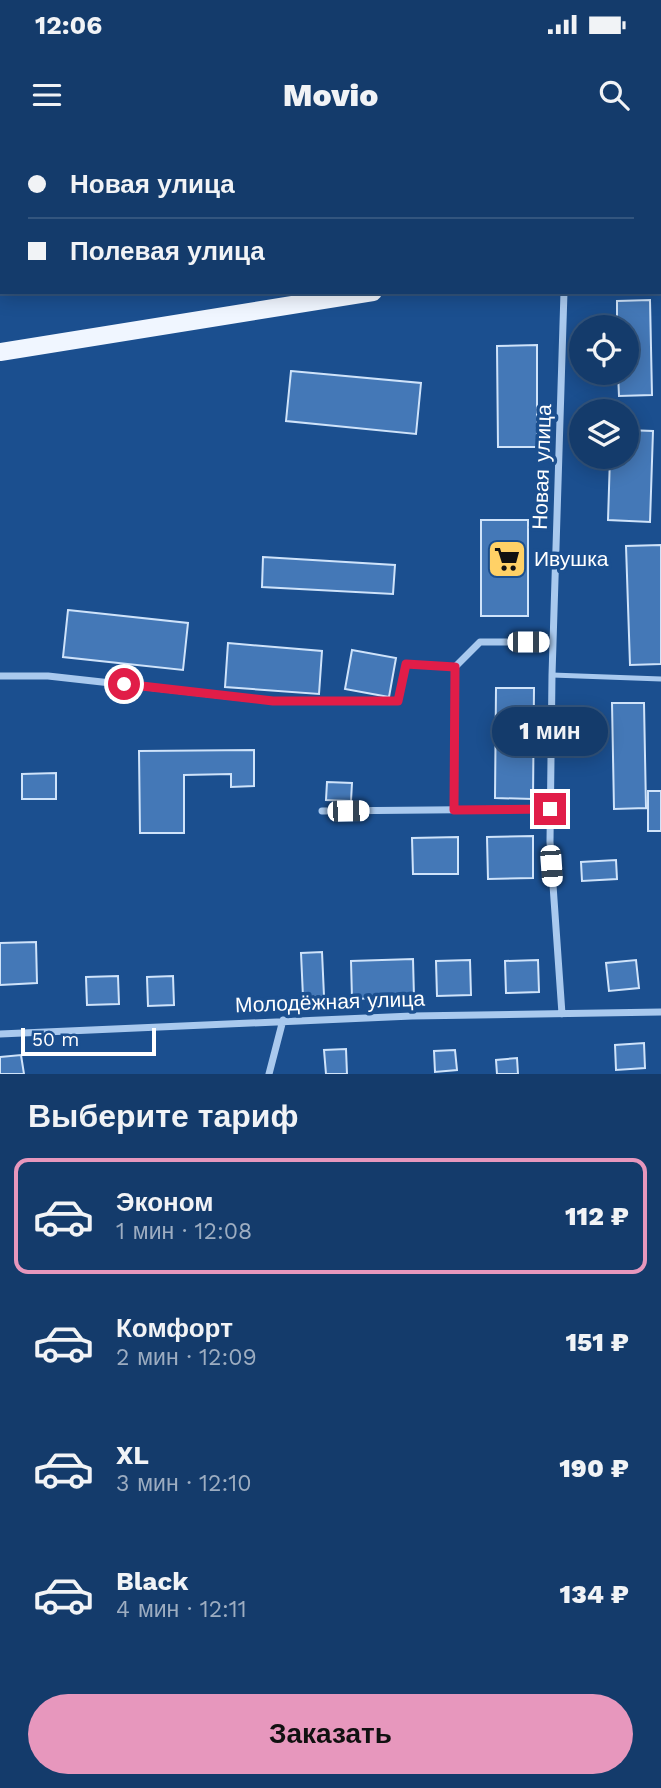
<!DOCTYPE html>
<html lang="ru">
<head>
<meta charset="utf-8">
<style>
  :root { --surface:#143b6b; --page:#214673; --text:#f1f3f6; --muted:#9dadc1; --line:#33557e; --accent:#e797bd }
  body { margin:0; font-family:"Work Sans",sans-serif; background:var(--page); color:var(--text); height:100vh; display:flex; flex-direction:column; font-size:26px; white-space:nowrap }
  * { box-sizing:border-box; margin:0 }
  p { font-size:23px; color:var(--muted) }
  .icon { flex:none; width:38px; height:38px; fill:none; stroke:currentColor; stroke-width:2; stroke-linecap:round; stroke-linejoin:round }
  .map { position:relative; height:934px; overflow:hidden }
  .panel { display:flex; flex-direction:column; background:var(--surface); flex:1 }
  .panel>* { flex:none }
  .guide { position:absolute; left:0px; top:0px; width:662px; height:154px; box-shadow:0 4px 18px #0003,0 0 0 2px var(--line); display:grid; align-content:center; height:154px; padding:0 28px; background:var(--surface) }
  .fabs { position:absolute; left:569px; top:175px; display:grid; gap:14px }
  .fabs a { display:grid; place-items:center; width:70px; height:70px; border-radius:50%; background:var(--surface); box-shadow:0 4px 18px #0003,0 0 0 2px var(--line); font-size:35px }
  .scale { position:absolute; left:21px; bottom:18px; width:135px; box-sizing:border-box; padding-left:7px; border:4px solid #fff; border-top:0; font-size:19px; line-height:24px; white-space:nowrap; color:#fff; -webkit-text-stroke:5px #1b4f8f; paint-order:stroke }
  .end { position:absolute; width:32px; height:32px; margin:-16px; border:9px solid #e11d48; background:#fff; box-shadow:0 0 0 4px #fff }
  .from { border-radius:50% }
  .bubble { position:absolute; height:49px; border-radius:24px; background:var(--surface); box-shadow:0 4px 18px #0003,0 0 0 2px var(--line); font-size:23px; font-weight:800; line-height:49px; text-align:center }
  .car { position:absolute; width:21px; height:42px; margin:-21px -10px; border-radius:9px; box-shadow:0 0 5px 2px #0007; background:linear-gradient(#fff 24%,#345 0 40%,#fff 0 76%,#345 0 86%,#fff 0) }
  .guide b { display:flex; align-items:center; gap:24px; height:66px; font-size:26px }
  .guide b+b { border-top:2px solid var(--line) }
  .guide i { width:18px; height:18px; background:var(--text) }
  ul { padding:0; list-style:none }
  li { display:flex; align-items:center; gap:21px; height:116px; margin:0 14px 10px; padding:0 14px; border:4px solid transparent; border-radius:14px }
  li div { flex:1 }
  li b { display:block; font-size:26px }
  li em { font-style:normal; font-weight:800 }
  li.current { border-color:var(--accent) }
  li>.icon { width:63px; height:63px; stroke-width:1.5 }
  h2 { padding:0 28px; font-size:32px; line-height:84px }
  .cta { display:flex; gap:14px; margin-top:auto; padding:14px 28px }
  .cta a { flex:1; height:80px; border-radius:42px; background:var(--accent); color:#111; font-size:28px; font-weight:800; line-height:80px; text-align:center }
  .status { display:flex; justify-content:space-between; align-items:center; height:49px; padding:0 35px; background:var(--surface); direction:ltr }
  .status svg { height:19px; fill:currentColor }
  header { display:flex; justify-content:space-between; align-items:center; height:91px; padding:0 28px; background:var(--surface); font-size:32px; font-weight:800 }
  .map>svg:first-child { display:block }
  .building { fill:#4478b7; stroke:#cfe3fa; stroke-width:2 }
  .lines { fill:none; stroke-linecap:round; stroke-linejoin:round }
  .service { stroke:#a9c9ee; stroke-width:5 }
  .minor { stroke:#a9c9ee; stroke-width:7 }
  .primary { stroke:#f0f6ff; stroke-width:18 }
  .route { stroke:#e11d48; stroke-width:9 }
  .labels { text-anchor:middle; stroke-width:7; stroke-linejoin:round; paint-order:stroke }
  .street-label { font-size:21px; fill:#fff; stroke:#1b4f8f }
  .poi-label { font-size:21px; fill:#fff; stroke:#1b4f8f; text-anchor:start }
</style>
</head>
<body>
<div class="status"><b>12:06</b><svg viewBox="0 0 49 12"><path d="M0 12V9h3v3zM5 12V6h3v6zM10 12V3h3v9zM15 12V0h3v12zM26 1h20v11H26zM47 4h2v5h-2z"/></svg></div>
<header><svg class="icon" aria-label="menu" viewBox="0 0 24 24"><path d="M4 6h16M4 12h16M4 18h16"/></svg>Movio<svg class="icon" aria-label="search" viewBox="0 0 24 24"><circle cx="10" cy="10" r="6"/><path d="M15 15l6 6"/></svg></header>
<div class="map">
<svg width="661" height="934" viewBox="0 0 661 934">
  <rect width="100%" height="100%" fill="#1b4f8f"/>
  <!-- building -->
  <path class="building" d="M650 160 652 255 619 256 618 233H626V187H617V161Z
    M537 205V307H498L497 206Z
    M291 231 421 243 416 294 286 281Z
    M626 290 653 291 650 382 608 380 610 317H626Z
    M481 380H528V476H481Z
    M661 405V524L630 525 626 406Z
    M263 417 395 425 393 454 262 447Z
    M68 470 188 483 183 530 63 517Z
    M228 503 322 511 319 554 225 547Z
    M352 510 396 518 389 557 345 549Z
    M496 548H534L533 659 495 658Z
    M612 563H644L646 668 614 669Z
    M254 610V646L231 647V634L184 635V693H140L139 611Z
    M56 633V659H22V634Z
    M327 642 352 643 351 661 326 660Z
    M648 651H661V691H648Z
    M533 696V738L488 739 487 697Z
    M458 697V734H413L412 698Z
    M616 720 617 739 582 741 581 722Z
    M36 802 37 843 0 845V803Z
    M322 812 324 856 303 857 301 813Z
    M413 819 414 857 352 859 351 821Z
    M470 820 471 855 437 856 436 821Z
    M538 820 539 852 506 853 505 821Z
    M636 820 639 848 609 851 606 823Z
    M118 836 119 864 87 865 86 837Z
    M173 836 174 865 148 866 147 837Z
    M644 903 645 928 616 930 615 905Z
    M346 909 347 934H326L324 910Z
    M455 910 457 930 435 932 434 911Z
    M21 915 24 934H0V917Z
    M517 918 518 934H497L496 920Z"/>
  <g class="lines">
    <!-- service -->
    <path class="service" d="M552 535 661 539
      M454 670 455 527"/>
    <!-- minor -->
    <path class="minor" d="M0 536H48L273 561H398L406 524 455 527 480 502H553
      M322 671 550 669
      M562 874 550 702 552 535 564 152
      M0 894 412 876 661 872
      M269 934 283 880"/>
    <!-- primary -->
    <path class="primary" d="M660 105H661
      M0 212 373 152"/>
  </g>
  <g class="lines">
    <!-- route -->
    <path class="route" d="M124 544 273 561H398L406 524 455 527 454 670 550 669"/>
  </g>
  <!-- icons -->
  <defs>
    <g id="supermarket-square" transform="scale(2.0125)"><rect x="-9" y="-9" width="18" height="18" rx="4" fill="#ffd166" stroke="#1b4f8f"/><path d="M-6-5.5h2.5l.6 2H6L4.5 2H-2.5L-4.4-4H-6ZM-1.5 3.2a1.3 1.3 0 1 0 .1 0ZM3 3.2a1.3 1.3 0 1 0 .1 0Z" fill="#111"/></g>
  </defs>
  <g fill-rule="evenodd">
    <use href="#supermarket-square" x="507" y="419"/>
  </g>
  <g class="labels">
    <!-- street labels -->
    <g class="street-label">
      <text transform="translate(542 327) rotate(-88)" y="7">Новая улица</text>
      <text transform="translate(330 862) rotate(-2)" y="7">Молодёжная улица</text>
    </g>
    <!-- poi labels -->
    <g class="poi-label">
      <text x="534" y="426">Ивушка</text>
    </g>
  </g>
</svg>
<div class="fabs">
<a><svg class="icon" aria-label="locate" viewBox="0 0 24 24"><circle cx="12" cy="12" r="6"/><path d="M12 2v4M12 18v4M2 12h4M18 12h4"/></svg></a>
<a><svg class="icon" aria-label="layers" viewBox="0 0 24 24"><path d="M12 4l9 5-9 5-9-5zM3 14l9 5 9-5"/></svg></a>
</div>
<div class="scale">50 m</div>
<i class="end from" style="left:124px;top:544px"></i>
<i class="end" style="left:550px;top:669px"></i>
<div class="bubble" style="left:492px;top:567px;width:116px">1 мин</div>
<i class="car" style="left:528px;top:502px;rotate:90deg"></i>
<i class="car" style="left:348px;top:671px;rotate:89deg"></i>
<i class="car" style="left:551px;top:726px;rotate:176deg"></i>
<div class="guide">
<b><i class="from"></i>Новая улица</b>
<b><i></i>Полевая улица</b>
</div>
</div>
<section class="panel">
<h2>Выберите тариф</h2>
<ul>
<li class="current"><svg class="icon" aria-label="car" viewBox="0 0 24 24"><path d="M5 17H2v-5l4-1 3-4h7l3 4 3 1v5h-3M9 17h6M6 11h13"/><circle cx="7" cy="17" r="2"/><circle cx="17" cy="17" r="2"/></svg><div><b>Эконом</b><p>1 мин · 12:08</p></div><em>112 ₽</em></li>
<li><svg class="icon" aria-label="car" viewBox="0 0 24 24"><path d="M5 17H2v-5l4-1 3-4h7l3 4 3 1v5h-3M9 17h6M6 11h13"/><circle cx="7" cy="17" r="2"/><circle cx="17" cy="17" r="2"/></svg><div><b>Комфорт</b><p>2 мин · 12:09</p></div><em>151 ₽</em></li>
<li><svg class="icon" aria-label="car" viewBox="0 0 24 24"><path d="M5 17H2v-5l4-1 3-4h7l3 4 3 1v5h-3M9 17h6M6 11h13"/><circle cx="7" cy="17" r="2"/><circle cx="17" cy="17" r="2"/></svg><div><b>XL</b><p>3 мин · 12:10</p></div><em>190 ₽</em></li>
<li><svg class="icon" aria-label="car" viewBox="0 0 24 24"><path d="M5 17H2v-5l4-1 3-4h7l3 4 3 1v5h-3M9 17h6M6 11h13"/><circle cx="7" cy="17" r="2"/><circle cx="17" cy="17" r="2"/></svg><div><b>Black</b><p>4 мин · 12:11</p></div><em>134 ₽</em></li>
</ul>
<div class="cta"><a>Заказать</a></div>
</section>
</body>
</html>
